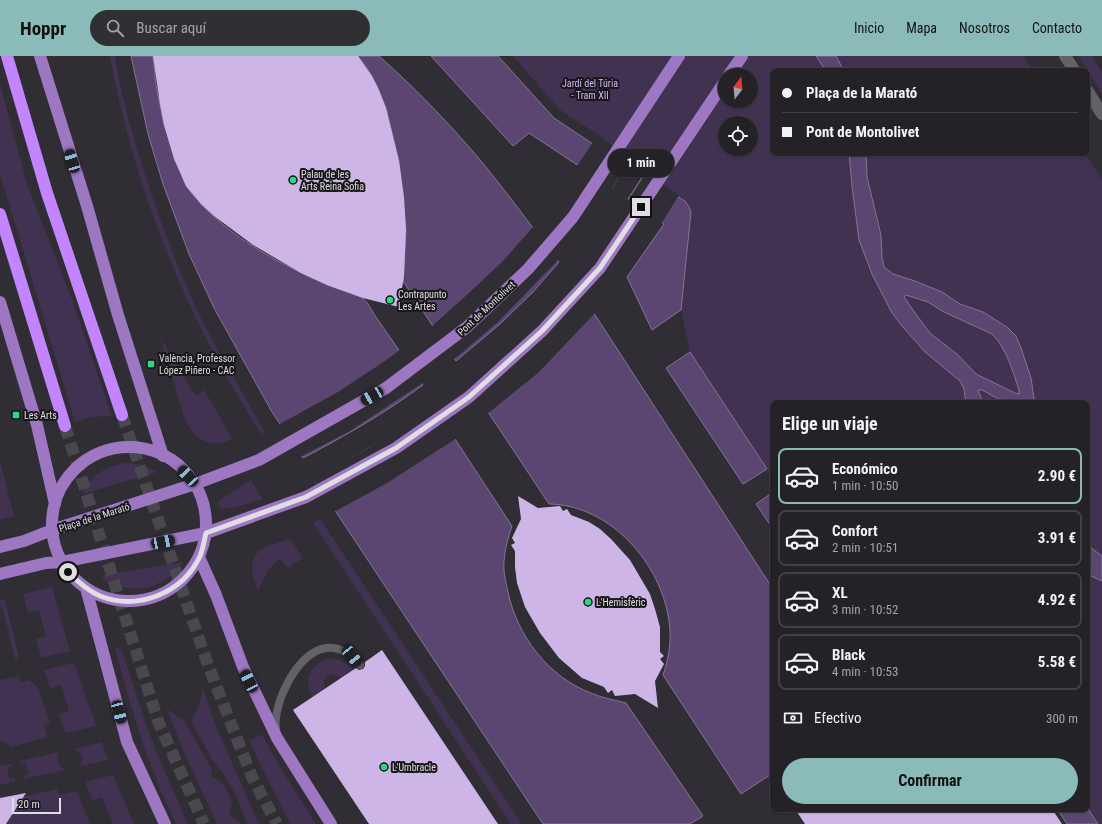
<!DOCTYPE html>
<html lang="es">
<head>
<meta charset="utf-8">
<style>
  :root { --surface:#242227; --page:#302f33; --text:#f1f3f6; --muted:#a3a4a7; --line:#413f44; --accent:#8bbbb9 }
  body { margin:0; font-family:"Roboto Condensed",sans-serif; background:var(--page); color:var(--text); height:100vh; display:flex; flex-direction:column; font-size:15px; white-space:nowrap }
  * { box-sizing:border-box; margin:0 }
  p { font-size:13px; color:var(--muted) }
  .icon { flex:none; width:22px; height:22px; fill:none; stroke:currentColor; stroke-width:2; stroke-linecap:round; stroke-linejoin:round }
  .map { position:relative; flex:1; overflow:hidden }
  .drawer { position:absolute; left:770px; top:344px; width:320px; height:412px; display:flex; flex-direction:column; background:var(--surface); border-radius:8px; box-shadow:0 1px 3px #0004,0 0 0 1px var(--line) }
  .drawer>* { flex:none }
  .hud { position:absolute; left:770px; top:12px; width:320px; height:88px; border-radius:8px; box-shadow:0 1px 3px #0004,0 0 0 1px var(--line); display:grid; align-content:center; height:88px; padding:0 12px; background:var(--surface) }
  .needle { width:26px; rotate:16deg }
  .tools { position:absolute; left:718px; top:12px; display:grid; gap:8px }
  .tools a { display:grid; place-items:center; width:40px; height:40px; border-radius:50%; background:var(--surface); box-shadow:0 1px 3px #0004,0 0 0 1px var(--line); font-size:20px }
  .scale { position:absolute; left:12px; bottom:10px; width:49px; box-sizing:border-box; padding-left:4px; border:2px solid #e0dee2; border-top:0; font-size:11px; line-height:14px; white-space:nowrap; color:#e0dee2; -webkit-text-stroke:3px #171619; paint-order:stroke }
  .end { position:absolute; width:18px; height:18px; margin:-9px; border:5px solid #e0dee2; background:#111; box-shadow:0 0 0 2px #111 }
  .from { border-radius:50% }
  .bubble { position:absolute; height:28px; border-radius:14px; background:var(--surface); box-shadow:0 1px 3px #0004,0 0 0 1px var(--line); font-size:13px; font-weight:700; line-height:28px; text-align:center }
  .car { position:absolute; width:12px; height:24px; margin:-12px -6px; border-radius:5px; box-shadow:0 0 3px 1px #0007; background:linear-gradient(#222 24%,#8ab4d8 0 40%,#222 0 76%,#8ab4d8 0 86%,#222 0) }
  .hud b { display:flex; align-items:center; gap:14px; height:38px; font-size:15px }
  .hud b+b { border-top:1px solid var(--line) }
  .hud i { width:10px; height:10px; background:var(--text) }
  ul { padding:0; list-style:none }
  li { display:flex; align-items:center; gap:12px; height:56px; margin:0 8px 6px; padding:0 4px; border:2px solid var(--line); border-radius:8px }
  li div { flex:1 }
  li b { display:block; font-size:15px }
  li em { font-style:normal; font-weight:700 }
  li.on { border-color:var(--accent) }
  li>.icon { width:36px; height:36px; stroke-width:1.5 }
  h2 { padding:0 12px; font-size:18px; line-height:48px }
  .pay { display:flex; align-items:center; gap:10px; height:44px; padding:0 12px; font-size:15px }
  .pay p { margin-inline-start:auto }
  .primary-button { display:flex; gap:8px; margin-top:auto; padding:8px 12px }
  .primary-button a { flex:1; height:46px; border-radius:24px; background:var(--accent); color:#111; font-size:16px; font-weight:700; line-height:46px; text-align:center }
  header { display:flex; align-items:center; gap:24px; box-sizing:border-box; height:56px; padding:0 20px; background:var(--accent); color:#111 }
  header strong { font-size:19px }
  nav { display:flex; gap:22px; margin-inline-start:auto; font-size:14px }
  .search { width:280px; height:36px; background:var(--page); display:flex; align-items:center; gap:10px; box-sizing:border-box; padding:0 14px; border-radius:22px; color:var(--muted); font-size:15px }
  .map>svg:first-child { display:block }
  .green { fill:#413251; fill-rule:evenodd }
  .water { fill:#5b4671; stroke:#837493; fill-rule:evenodd }
  .pier { fill:#302d34 }
  .building { fill:#cdb6e7 }
  .lines { fill:none; stroke-linecap:round; stroke-linejoin:round }
  .highway-tunnel { stroke:#4a484e; stroke-width:12; stroke-dasharray:12 6; stroke-linecap:butt }
  .lane { stroke:#656169; stroke-width:8 }
  .secondary { stroke:#656169; stroke-width:12 }
  .primary { stroke:#9d77c2; stroke-width:12 }
  .highway { stroke:#c285fd; stroke-width:12 }
  .route { stroke:#e0dee2; stroke-width:5 }
  .poi-dot { fill:#29d885; stroke:#171619; stroke-width:1.5 }
  .labels { text-anchor:middle; stroke-width:4; stroke-linejoin:round; paint-order:stroke }
  .park-label { font-size:10px; fill:#d9b8ff; stroke:#171619 }
  .poi-label { font-size:10px; fill:#e0dee2; stroke:#171619; text-anchor:start }
  .street-label { font-size:10px; fill:#e0dee2; stroke:#171619 }
</style>
</head>
<body>
<header>
<strong>Hoppr</strong>
<div class="search"><svg class="icon" aria-label="search" viewBox="0 0 24 24"><circle cx="10" cy="10" r="6"/><path d="M15 15l6 6"/></svg>Buscar aquí</div>
<nav><a>Inicio</a><a>Mapa</a><a>Nosotros</a><a>Contacto</a></nav>
</header>
<div class="map">
<svg width="1102" height="768" viewBox="0 0 1102 768">
  <rect width="100%" height="100%" fill="#302d34"/>
  <!-- green -->
  <path class="green" d="M110 0H115C121 40 133 79 145 118 160 164 176 209 197 254 217 296 242 335 265 376L262 378C257 374 254 366 250 361 244 349 237 338 230 327 172 224 131 116 110 0Z
    M513 0H1024L1033 15H773V97H1085L1102 124V768H1099L1087 750V347H773V422L690 296 681 254 690 165 689 151 685 145 600 80 560 54ZM725 19H751V45H725ZM725 67H751V93H725Z
    M1078 0H1092L1102 16V37Z
    M0 28 28 131 70 238 112 360 92 361 75 366 0 118Z
    M160 281 182 319 196 339 204 334 232 382V383C212 393 197 385 186 367Z
    M0 405 14 460 0 464Z
    M124 407C137 407 146 409 157 416L83 438 82 437C93 418 103 412 124 407Z
    M251 424 263 443 236 451 221 453 219 450V445L223 442Z
    M320 463 522 768H511L313 467Z
    M289 483 291 484 303 502 288 512 280 502 267 516 258 535C253 522 246 503 262 493 270 488 281 486 289 483Z
    M182 506 183 507C167 528 141 539 116 529 111 527 106 525 102 522L104 519Z
    M52 531 70 595 41 602 36 583 46 581 39 554 28 557 23 538Z
    M0 544H5L19 602 15 603 2 551H0Z
    M118 591 123 597 146 669 160 705 188 768H176C148 711 131 653 115 592Z
    M328 603C339 603 345 605 353 614L341 622 333 618C325 620 322 626 325 633L313 641C302 625 311 608 328 603Z
    M74 607 96 670 66 677 59 658 69 655 61 629 50 632 44 614Z
    M19 620 20 626 29 624 38 631 50 667 44 668 47 681 12 691 0 684V624Z
    M203 633 217 673 259 768H247L236 739 224 719 213 705 192 667 193 660 198 652Z
    M167 653 186 667 212 714C209 723 217 722 222 727 227 732 230 741 232 747L229 759 239 765 240 768H217L183 694Z
    M262 678 277 706 316 768H290L259 706 250 685Z
    M102 686 108 704 80 710C84 702 82 697 74 693Z
    M59 696 57 706 60 710 65 714 24 723 23 720 29 718 26 708 21 709 20 705Z
    M12 708V710L7 712 10 723 15 721 16 725 0 729V710Z
    M113 719 134 768H111L113 767 102 742 92 744 85 726Z
    M57 733 59 739 77 735 90 768H6L23 741Z"/>
  <!-- water -->
  <path class="water" d="M131 0H153L156 29 164 69 186 130C220 176 274 205 325 228 336 233 350 235 362 242 368 245 372 256 376 261 392 284 407 306 423 329 385 357 345 380 303 402L272 356 214 252 189 198 163 128 148 78Z
    M358 0H379C413 30 445 63 475 98 504 132 531 170 559 206L533 236 500 268 456 305 403 225 406 174 399 105 386 52 378 32 366 10Z
    M431 0H498L554 62 626 110 612 132 529 77 513 90Z
    M816 0H836L844 15H826Z
    M849 97H866L867 121 881 179 882 201 884 211 893 218 915 225 942 236 960 248 983 256 1007 271 1016 280 1021 292 1031 322 1034 342 1037 347H1006L982 334H978L983 347H966L964 333 960 325 925 296 903 271 892 257 872 218 859 184 852 130ZM906 239 928 246 944 256 992 278C1006 291 1013 316 1019 334V338L1015 337 976 318 958 299 930 277 915 257 904 241Z
    M643 120 685 145 689 151 691 156 681 254 652 274 627 221 664 168 628 143Z
    M575 228 773 533V717L741 738 663 619C669 602 672 583 669 565 661 507 610 449 549 448L470 329 512 295Z
    M690 296 767 413 743 428 666 312Z
    M434 351 512 470C508 481 505 493 504 505 503 516 506 526 508 536 517 579 548 621 591 637 602 642 615 644 626 647L703 760 690 768H543L314 423 408 370Z
    M773 436V473L756 448Z
    M1087 489 1102 500V525L1087 518Z
    M1087 751 1098 768H1067L1057 753H1087Z"/>
  <!-- pier -->
  <path class="pier" d="M593 86 627 109 611 134 577 110Z
    M645 119 679 139 661 168 628 145Z
    M533 171 559 203 498 266 453 304 431 271 469 237 503 205Z
    M576 226 596 256 538 317 487 358 469 330V328L510 293 546 258 574 227Z
    M401 293 424 326 350 375 300 401 278 369 338 336 385 305Z
    M434 349 457 382 387 427 334 456 313 422 363 395 407 369Z"/>
  <!-- building -->
  <path class="building" d="M153 0H358L372 20 378 32 386 52 399 105 404 141 406 174 404 220 399 251 363 242 327 229 301 217 253 189 214 160 201 148 186 130 174 103 164 69 160 48Z
    M518 440 538 452 560 450 563 455 567 453 571 459 589 466 600 473 611 483 630 504 650 538 655 553 660 571V596L664 600 660 603 664 608 655 625 658 652 635 638 615 640 612 634 608 637 604 631 582 622 559 602 540 577 525 551 517 527 515 511V495L511 489 515 487 512 482 521 463Z
    M382 594 498 768H369L293 654 356 612 359 614 363 613 365 610V606Z
    M26 737 6 768H0V742Z
    M795 753H1052L1062 768H805Z"/>
  <g class="lines">
    <!-- highway-tunnel -->
    <path class="highway-tunnel" d="M122 359 208 609 252 721 277 768
      M65 370 158 665 204 768"/>
    <!-- lane -->
    <path class="lane" d="M276 674C272 648 298 595 326 592 341 590 351 599 360 609"/>
    <!-- secondary -->
    <path class="secondary" d="M1065 0 1075 15
      M1087 34 1102 58"/>
    <!-- primary -->
    <path class="primary" d="M40 0 87 150 118 259 163 400
      M729 19 742 0
      M0 246 37 369 55 448
      M52 468a77 77 0 1 1 154 0a77 77 0 1 1-154 0Z
      M0 491 24 485 52 474 195 428 259 404 386 332 467 271 528 213 573 161 679 0
      M199 501 216 539 243 611 277 682 331 768
      M0 518 46 507 62 506 206 477 306 441 396 392 469 341 542 275 600 212 725 25
      M86 532 127 686 165 768"/>
    <!-- highway -->
    <path class="highway" d="M7 0 47 137 122 359
      M0 158 65 370"/>
  </g>
  <g class="lines">
    <!-- route -->
    <path class="route" d="M68 516C78 526 88 535 100 540 138 555 183 537 200 500 203 493 204 485 206 477L306 441 396 392 469 341 542 275 600 212 641 151"/>
  </g>
  <!-- markers -->
  <g class="poi-dot">
    <circle cx="293" cy="124" r="4"/>
    <circle cx="390" cy="244" r="4"/>
    <rect x="147" y="304" width="8" height="8" rx="2"/>
    <rect x="12" y="355" width="8" height="8" rx="2"/>
    <circle cx="588" cy="546" r="4"/>
    <circle cx="384" cy="711" r="4"/>
  </g>
  <g class="labels">
    <!-- park labels -->
    <g class="park-label">
      <text x="590" y="31">Jardí del Túria<tspan x="590" dy="12">- Tram XII</tspan></text>
    </g>
    <!-- poi labels -->
    <g class="poi-label">
      <text x="301" y="122">Palau de les<tspan x="301" dy="12">Arts Reina Sofia</tspan></text>
      <text x="398" y="242">Contrapunto<tspan x="398" dy="12">Les Artes</tspan></text>
      <text x="159" y="306">València, Professor<tspan x="159" dy="12">López Piñero - CAC</tspan></text>
      <text x="24" y="363">Les Arts</text>
      <text x="596" y="550">L'Hemisfèric</text>
      <text x="392" y="715">L'Umbracle</text>
    </g>
    <!-- street labels -->
    <g class="street-label">
      <text transform="translate(486 252) rotate(-43)" y="4">Pont de Montolivet</text>
      <text transform="translate(94 461) rotate(-18)" y="4">Plaça de la Marató</text>
    </g>
  </g>
</svg>
<div class="tools">
<a><svg class="needle" viewBox="-14 -14 28 28"><path d="M0-13l5 13h-10z" fill="#e53935"/><path d="M0 13l5-13h-10z" fill="#a3a4a7"/></svg></a>
<a><svg class="icon" aria-label="locate" viewBox="0 0 24 24"><circle cx="12" cy="12" r="6"/><path d="M12 2v4M12 18v4M2 12h4M18 12h4"/></svg></a>
</div>
<div class="scale">20 m</div>
<i class="end from" style="left:68px;top:516px"></i>
<i class="end" style="left:641px;top:151px"></i>
<div class="bubble" style="left:608px;top:93px;width:66px">1 min</div>
<i class="car" style="left:72px;top:105px;rotate:343deg"></i>
<i class="car" style="left:372px;top:340px;rotate:240deg"></i>
<i class="car" style="left:188px;top:420px;rotate:317deg"></i>
<i class="car" style="left:163px;top:486px;rotate:79deg"></i>
<i class="car" style="left:352px;top:600px;rotate:141deg"></i>
<i class="car" style="left:249px;top:625px;rotate:334deg"></i>
<i class="car" style="left:119px;top:656px;rotate:165deg"></i>
<div class="hud">
<b><i class="from"></i>Plaça de la Marató</b>
<b><i></i>Pont de Montolivet</b>
</div>
<section class="drawer">
<h2>Elige un viaje</h2>
<ul>
<li class="on"><svg class="icon" aria-label="car" viewBox="0 0 24 24"><path d="M5 17H2v-5l4-1 3-4h7l3 4 3 1v5h-3M9 17h6M6 11h13"/><circle cx="7" cy="17" r="2"/><circle cx="17" cy="17" r="2"/></svg><div><b>Económico</b><p>1 min · 10:50</p></div><em>2.90 €</em></li>
<li><svg class="icon" aria-label="car" viewBox="0 0 24 24"><path d="M5 17H2v-5l4-1 3-4h7l3 4 3 1v5h-3M9 17h6M6 11h13"/><circle cx="7" cy="17" r="2"/><circle cx="17" cy="17" r="2"/></svg><div><b>Confort</b><p>2 min · 10:51</p></div><em>3.91 €</em></li>
<li><svg class="icon" aria-label="car" viewBox="0 0 24 24"><path d="M5 17H2v-5l4-1 3-4h7l3 4 3 1v5h-3M9 17h6M6 11h13"/><circle cx="7" cy="17" r="2"/><circle cx="17" cy="17" r="2"/></svg><div><b>XL</b><p>3 min · 10:52</p></div><em>4.92 €</em></li>
<li><svg class="icon" aria-label="car" viewBox="0 0 24 24"><path d="M5 17H2v-5l4-1 3-4h7l3 4 3 1v5h-3M9 17h6M6 11h13"/><circle cx="7" cy="17" r="2"/><circle cx="17" cy="17" r="2"/></svg><div><b>Black</b><p>4 min · 10:53</p></div><em>5.58 €</em></li>
</ul>
<div class="pay"><svg class="icon" aria-label="cash" viewBox="0 0 24 24"><path d="M3 7h18v10H3z"/><circle cx="12" cy="12" r="2"/></svg>Efectivo<p>300 m</p></div>
<div class="primary-button"><a>Confirmar</a></div>
</section>
</div>
</body>
</html>
